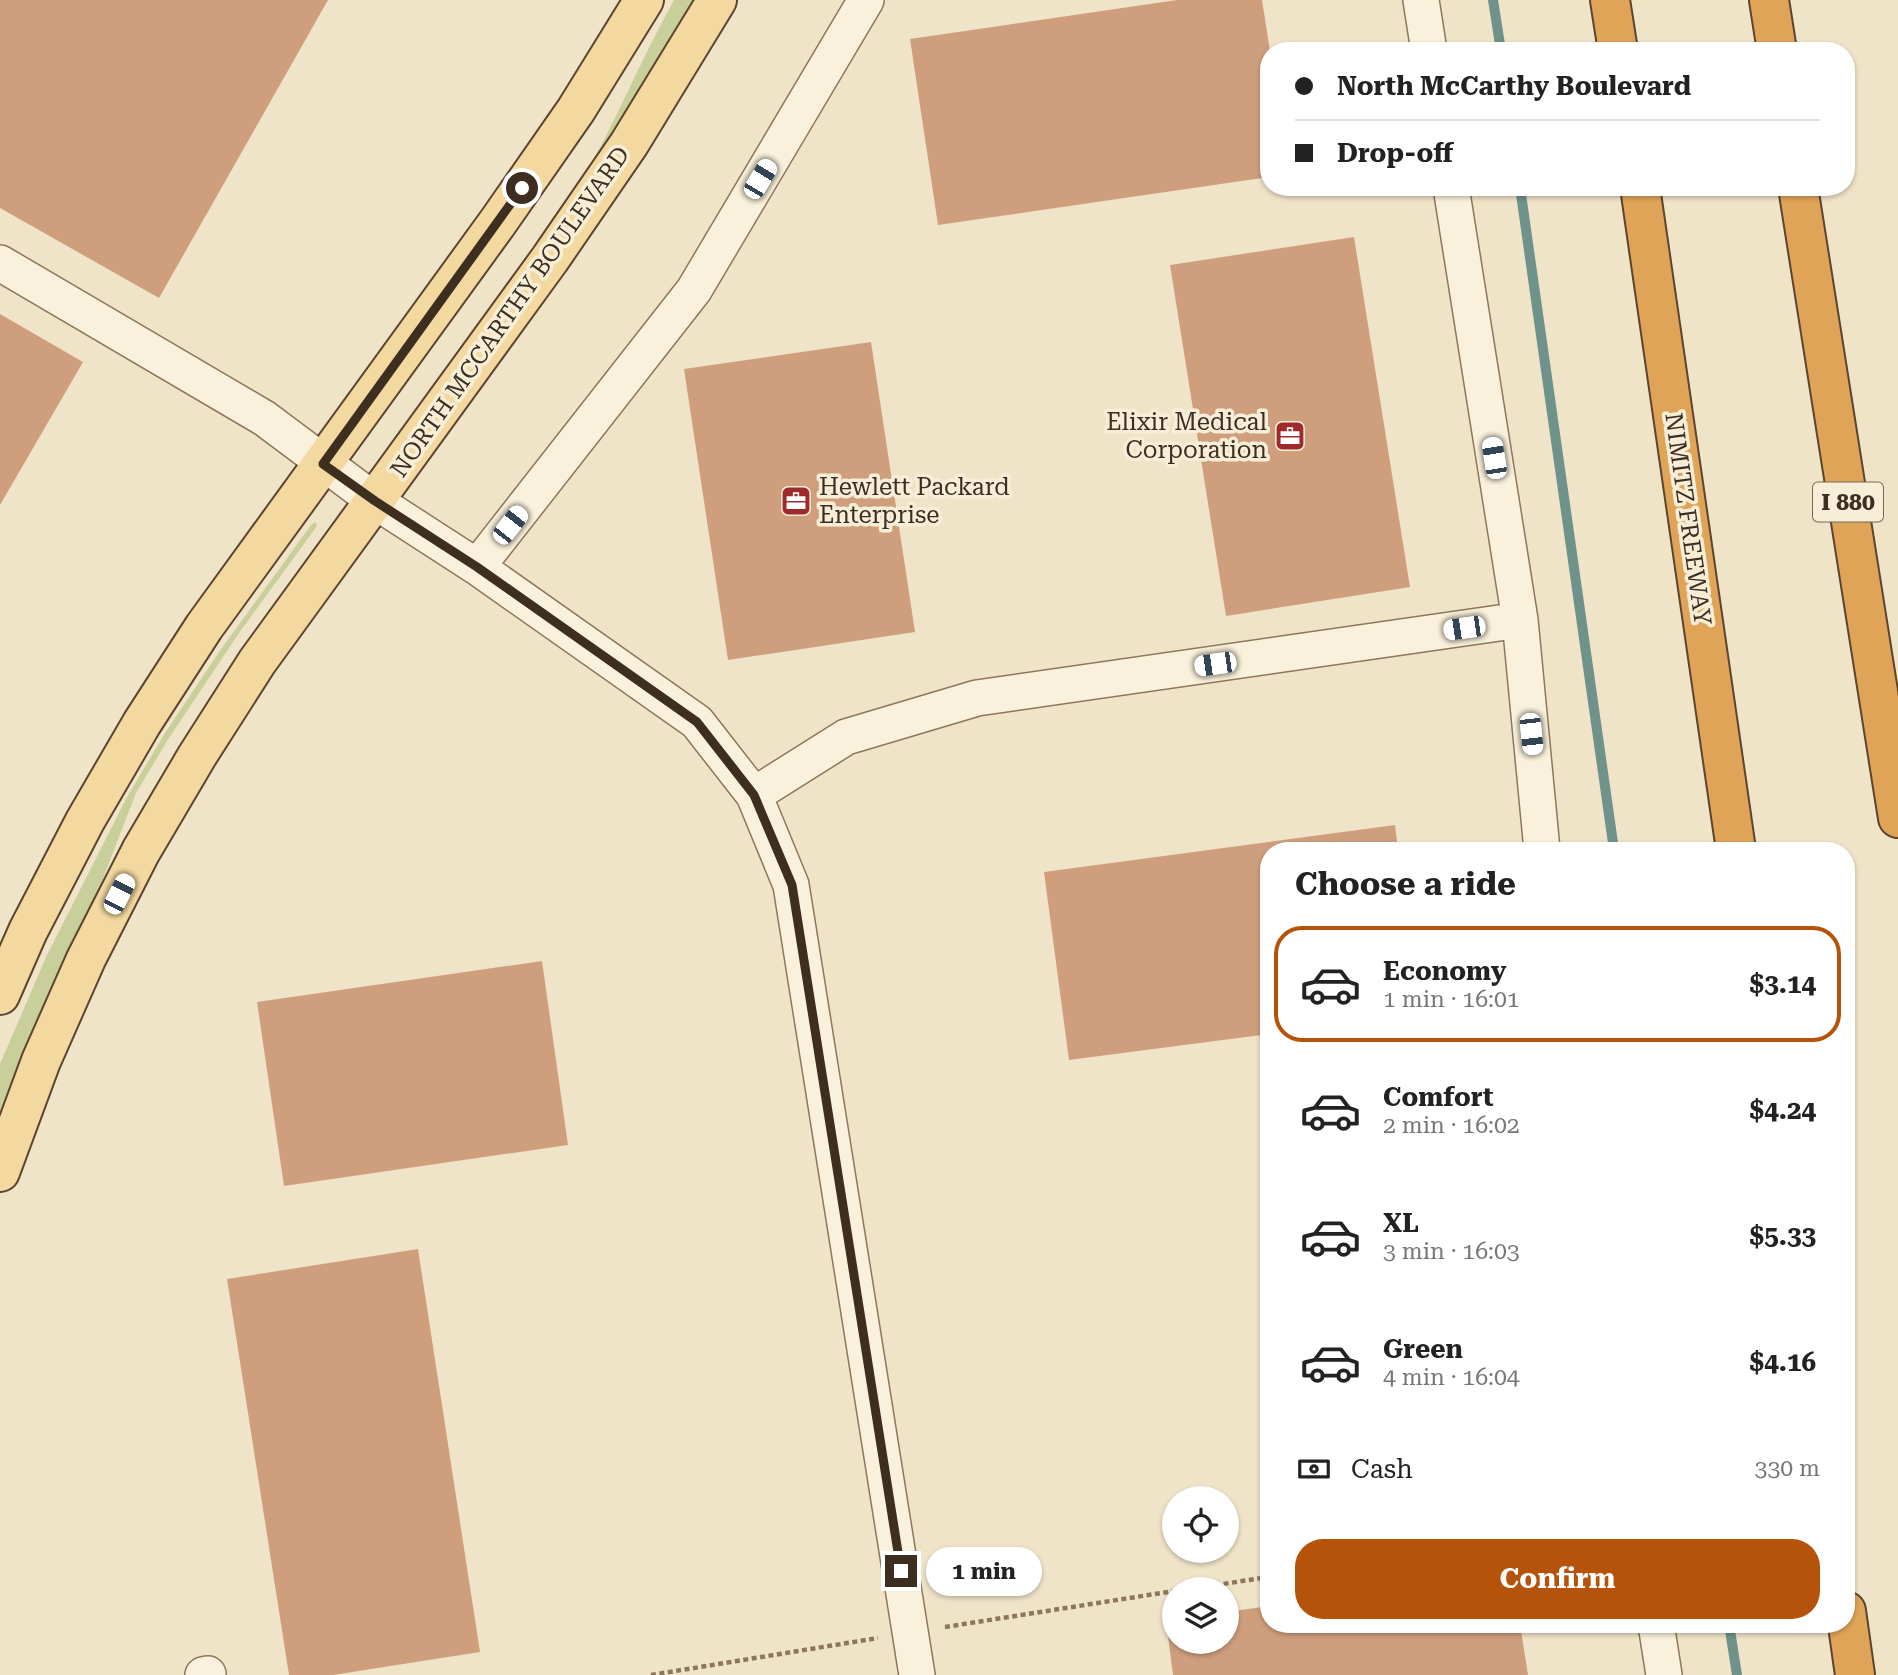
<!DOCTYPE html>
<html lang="en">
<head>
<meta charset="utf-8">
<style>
  :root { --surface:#fff; --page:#f2f2f2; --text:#222; --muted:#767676; --line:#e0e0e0; --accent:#b45309 }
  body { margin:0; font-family:"Roboto Serif",serif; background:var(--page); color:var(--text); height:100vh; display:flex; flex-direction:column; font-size:26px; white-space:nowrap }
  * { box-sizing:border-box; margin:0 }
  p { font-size:23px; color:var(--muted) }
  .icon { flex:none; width:38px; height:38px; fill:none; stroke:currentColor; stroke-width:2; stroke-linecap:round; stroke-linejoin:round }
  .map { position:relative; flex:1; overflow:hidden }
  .drawer { position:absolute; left:1260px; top:842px; width:595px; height:791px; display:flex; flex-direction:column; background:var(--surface); border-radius:28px; box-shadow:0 2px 5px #0004 }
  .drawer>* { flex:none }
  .top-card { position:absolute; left:1260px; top:42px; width:595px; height:154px; border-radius:28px; box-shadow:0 2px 5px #0004; display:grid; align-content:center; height:154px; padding:0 35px; background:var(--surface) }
  .controls { position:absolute; left:1162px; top:1486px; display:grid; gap:14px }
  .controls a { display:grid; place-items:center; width:77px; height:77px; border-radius:50%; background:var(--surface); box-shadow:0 2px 5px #0004; font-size:35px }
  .end { position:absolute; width:32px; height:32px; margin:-16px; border:9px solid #3d2e20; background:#fff; box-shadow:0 0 0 4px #fff }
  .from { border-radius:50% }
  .bubble { position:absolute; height:49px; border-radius:24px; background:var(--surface); box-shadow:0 2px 5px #0004; font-size:23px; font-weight:700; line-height:49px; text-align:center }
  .car { position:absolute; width:21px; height:42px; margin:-21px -10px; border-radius:9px; box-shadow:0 0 5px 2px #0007; background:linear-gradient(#fff 24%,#345 0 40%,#fff 0 76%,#345 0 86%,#fff 0) }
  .top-card b { display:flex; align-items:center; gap:24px; height:66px; font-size:26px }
  .top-card b+b { border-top:2px solid var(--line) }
  .top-card i { width:18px; height:18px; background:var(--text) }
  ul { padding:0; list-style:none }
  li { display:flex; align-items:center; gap:21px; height:116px; margin:0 14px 10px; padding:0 21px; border:4px solid transparent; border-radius:28px }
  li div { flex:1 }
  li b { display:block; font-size:26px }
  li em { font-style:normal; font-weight:700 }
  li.active { border-color:var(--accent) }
  li>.icon { width:63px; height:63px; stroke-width:1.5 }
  h2 { padding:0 35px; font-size:32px; line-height:84px }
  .pay { display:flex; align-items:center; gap:18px; height:77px; padding:0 35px; font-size:26px }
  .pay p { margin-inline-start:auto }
  .primary-button { display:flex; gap:14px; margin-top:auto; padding:14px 35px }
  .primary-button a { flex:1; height:80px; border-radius:28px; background:var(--accent); color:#fff; font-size:28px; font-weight:700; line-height:80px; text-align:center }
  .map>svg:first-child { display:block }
  .green { fill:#c9cf9b }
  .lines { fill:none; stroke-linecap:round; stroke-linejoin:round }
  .stream { stroke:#6f938a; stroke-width:10 }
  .building { fill:#cf9f7d }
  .minor-casing { stroke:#8d765c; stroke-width:38 }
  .major-casing { stroke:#5b4430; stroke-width:42 }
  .highway-casing { stroke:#5b4430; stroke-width:42 }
  .path { stroke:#8d765c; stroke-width:4.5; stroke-dasharray:5 3.5; stroke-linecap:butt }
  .minor { stroke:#faf1dc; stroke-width:35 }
  .major { stroke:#f3d9a0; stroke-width:38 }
  .highway { stroke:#e0a458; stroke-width:38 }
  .route { stroke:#3d2e20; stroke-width:9 }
  .labels { text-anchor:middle; stroke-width:7; stroke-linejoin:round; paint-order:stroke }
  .shield { fill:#f7eed8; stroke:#756857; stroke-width:2 }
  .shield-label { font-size:23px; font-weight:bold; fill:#3d2e20 }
  .street-label { font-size:24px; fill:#3d2e20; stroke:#f7eed8 }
  .poi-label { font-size:24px; fill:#3d2e20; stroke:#f7eed8; text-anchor:end }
</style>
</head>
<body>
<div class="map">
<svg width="1898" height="1675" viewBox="0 0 1898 1675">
  <rect width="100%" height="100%" fill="#f0e4c8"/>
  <!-- green -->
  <path class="green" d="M674 0H702L608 154 580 185C614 125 640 61 674 0Z
    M316 522 317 526 239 633 167 741 136 793 74 954 0 1132V1064L47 955 127 797 165 733 219 652 311 525Z"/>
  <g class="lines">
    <!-- stream -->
    <path class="stream" d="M1493 0 1501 51
      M1520 187 1614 850
      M1729 1624 1737 1675"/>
  </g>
  <!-- building -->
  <path class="building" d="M0 0H328L159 298 0 208Z
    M1177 0H1262L1270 51 1269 177 938 225 910 39Z
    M1354 237 1410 587 1226 616 1170 265Z
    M0 314 83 362 0 505Z
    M871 342 915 632 728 660 684 369Z
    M1395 825 1398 850H1269V1034L1069 1060 1044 872Z
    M542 961 568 1145 284 1186 257 1002Z
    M418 1249 480 1652 333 1675H289L227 1279Z
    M1269 1606V1624H1520L1528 1675H1173L1166 1621 1174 1619V1642H1227V1612Z"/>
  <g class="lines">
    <!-- minor casing -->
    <g class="minor-casing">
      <path id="minor" d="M1421 0 1429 51
        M1451 187 1520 620 1542 850
        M0 263 264 418 375 501 477 567 697 722 754 795 791 885 917 1675
        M477 567 694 290 866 0
        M754 795 846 737 977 698 1520 620
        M1656 1624 1664 1675
        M203 1675 208 1674"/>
    </g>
    <!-- major casing -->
    <g class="major-casing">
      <path id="major" d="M0 995 28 931 85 821 142 723 204 627 498 222 576 110 644 0
        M0 1172 41 1061 86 959 141 851 197 756 257 662 550 259 629 144 717 0"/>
    </g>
    <!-- highway casing -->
    <g class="highway-casing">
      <path id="highway" d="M1610 0 1618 51
        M1769 0 1777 51
        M1640 187 1736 850
        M1798 187 1898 818
        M1846 1611 1855 1675"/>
    </g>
    <!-- path -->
    <path class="path" d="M1190 1589 1269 1577
      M945 1627 1174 1591
      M651 1675 878 1638"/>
    <!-- minor -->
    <use href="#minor" class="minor"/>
    <!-- major -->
    <use href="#major" class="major"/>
    <!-- highway -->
    <use href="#highway" class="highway"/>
  </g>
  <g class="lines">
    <!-- route -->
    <path class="route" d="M522 188 323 464 375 501 477 567 697 722 754 795 792 885 901 1571"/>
  </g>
  <!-- icons -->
  <defs>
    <g id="office-square" transform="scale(1.575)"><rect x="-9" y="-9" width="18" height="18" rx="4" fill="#9e2a2b" stroke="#f7eed8"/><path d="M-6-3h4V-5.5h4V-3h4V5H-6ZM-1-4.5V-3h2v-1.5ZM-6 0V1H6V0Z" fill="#fff"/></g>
  </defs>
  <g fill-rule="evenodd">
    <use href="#office-square" x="1290" y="436"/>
    <use href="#office-square" x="796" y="501"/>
  </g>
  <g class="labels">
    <!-- shield labels -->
    <rect class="shield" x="1813" y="482.5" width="70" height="39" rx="5"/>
    <g class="shield-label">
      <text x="1848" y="510">I 880</text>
    </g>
    <!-- street labels -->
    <g class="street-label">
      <text transform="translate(510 312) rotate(-55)" y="8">NORTH MCCARTHY BOULEVARD</text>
      <text transform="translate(1688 519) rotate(82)" y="8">NIMITZ FREEWAY</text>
    </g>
    <!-- poi labels -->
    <g class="poi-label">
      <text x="1267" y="430">Elixir Medical<tspan x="1267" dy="28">Corporation</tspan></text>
      <text x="819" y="495" text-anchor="start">Hewlett Packard<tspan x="819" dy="28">Enterprise</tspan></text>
    </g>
  </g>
</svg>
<div class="controls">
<a><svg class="icon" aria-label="locate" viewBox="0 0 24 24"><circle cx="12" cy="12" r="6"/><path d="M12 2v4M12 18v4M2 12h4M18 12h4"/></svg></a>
<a><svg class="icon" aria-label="layers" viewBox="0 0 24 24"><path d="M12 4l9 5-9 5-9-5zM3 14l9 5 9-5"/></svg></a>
</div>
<i class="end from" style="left:522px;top:188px"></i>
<i class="end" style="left:901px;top:1571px"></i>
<div class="bubble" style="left:926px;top:1547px;width:116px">1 min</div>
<i class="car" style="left:760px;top:179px;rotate:31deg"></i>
<i class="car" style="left:1494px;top:458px;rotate:351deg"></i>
<i class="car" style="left:510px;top:525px;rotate:38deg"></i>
<i class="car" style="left:1464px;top:628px;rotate:262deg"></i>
<i class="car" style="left:1215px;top:664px;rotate:262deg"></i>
<i class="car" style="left:1531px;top:734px;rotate:174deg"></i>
<i class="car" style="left:119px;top:894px;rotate:27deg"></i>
<div class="top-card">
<b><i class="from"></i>North McCarthy Boulevard</b>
<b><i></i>Drop-off</b>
</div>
<section class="drawer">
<h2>Choose a ride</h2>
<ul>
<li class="active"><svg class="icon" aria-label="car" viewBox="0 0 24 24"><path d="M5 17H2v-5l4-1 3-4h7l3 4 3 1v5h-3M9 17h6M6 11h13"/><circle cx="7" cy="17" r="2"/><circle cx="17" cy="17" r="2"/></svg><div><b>Economy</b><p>1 min · 16:01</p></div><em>$3.14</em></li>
<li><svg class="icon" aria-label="car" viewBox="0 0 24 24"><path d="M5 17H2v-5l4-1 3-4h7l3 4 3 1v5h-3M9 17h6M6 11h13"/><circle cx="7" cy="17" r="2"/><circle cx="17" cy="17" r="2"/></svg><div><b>Comfort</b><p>2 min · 16:02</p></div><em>$4.24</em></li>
<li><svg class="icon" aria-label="car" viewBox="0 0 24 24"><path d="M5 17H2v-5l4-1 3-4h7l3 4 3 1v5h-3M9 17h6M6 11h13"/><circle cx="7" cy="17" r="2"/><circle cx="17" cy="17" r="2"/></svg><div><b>XL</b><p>3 min · 16:03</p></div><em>$5.33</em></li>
<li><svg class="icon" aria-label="car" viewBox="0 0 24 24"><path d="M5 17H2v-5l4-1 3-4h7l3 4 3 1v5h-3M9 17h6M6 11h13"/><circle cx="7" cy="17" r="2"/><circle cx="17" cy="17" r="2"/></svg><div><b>Green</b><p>4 min · 16:04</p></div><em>$4.16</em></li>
</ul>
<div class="pay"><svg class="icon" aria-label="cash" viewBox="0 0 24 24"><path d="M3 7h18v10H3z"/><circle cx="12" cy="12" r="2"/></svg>Cash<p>330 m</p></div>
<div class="primary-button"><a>Confirm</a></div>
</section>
</div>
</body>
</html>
